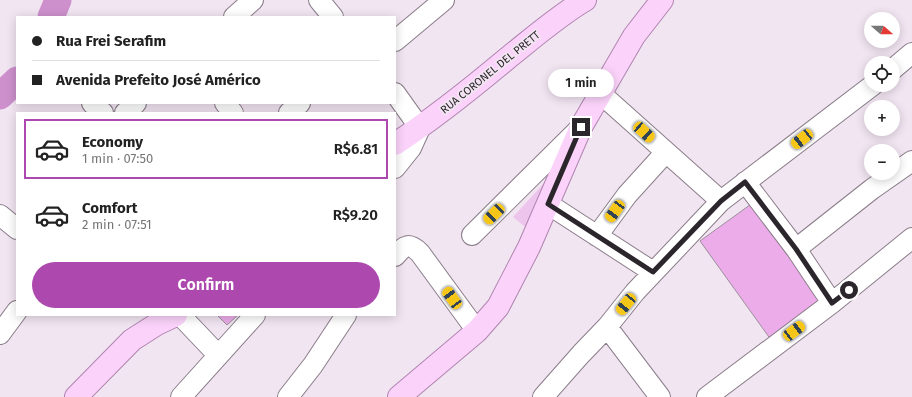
<!DOCTYPE html>
<html lang="en">
<head>
<meta charset="utf-8">
<style>
  :root { --surface:#fff; --page:#f2f2f2; --text:#222; --muted:#767676; --line:#e0e0e0; --accent:#ad49ae }
  body { margin:0; font-family:"Fira Sans",sans-serif; background:var(--page); color:var(--text); height:100vh; display:flex; flex-direction:column; font-size:15px; white-space:nowrap }
  * { box-sizing:border-box; margin:0 }
  p { font-size:13px; color:var(--muted) }
  .icon { flex:none; width:22px; height:22px; fill:none; stroke:currentColor; stroke-width:2; stroke-linecap:round; stroke-linejoin:round }
  .map { position:relative; flex:1; overflow:hidden }
  .details { position:absolute; left:16px; top:112px; width:380px; height:204px; display:flex; flex-direction:column; background:var(--surface); border-radius:0px; box-shadow:0 2px 10px #0003 }
  .details>* { flex:none }
  .banner { position:absolute; left:16px; top:16px; width:380px; height:88px; border-radius:0px; box-shadow:0 2px 10px #0003; display:grid; align-content:center; height:88px; padding:0 16px; background:var(--surface) }
  .needle { width:26px; rotate:110deg }
  .tools { position:absolute; left:864px; top:12px; display:grid; gap:8px }
  .tools a { display:grid; place-items:center; width:36px; height:36px; border-radius:50%; background:var(--surface); box-shadow:0 2px 10px #0003; font-size:20px }
  .end { position:absolute; width:18px; height:18px; margin:-9px; border:5px solid #2b262b; background:#fff; box-shadow:0 0 0 2px #fff }
  .from { border-radius:50% }
  .bubble { position:absolute; height:28px; border-radius:14px; background:var(--surface); box-shadow:0 2px 10px #0003; font-size:13px; font-weight:600; line-height:28px; text-align:center }
  .car { position:absolute; width:12px; height:24px; margin:-12px -6px; border-radius:5px; box-shadow:0 0 3px 1px #0007; background:linear-gradient(#f5c518 24%,#345 0 40%,#f5c518 0 76%,#345 0 86%,#f5c518 0) }
  .banner b { display:flex; align-items:center; gap:14px; height:38px; font-size:15px }
  .banner b+b { border-top:1px solid var(--line) }
  .banner i { width:10px; height:10px; background:var(--text) }
  ul { padding:7px 0 0; list-style:none }
  li { display:flex; align-items:center; gap:12px; height:60px; margin:0 8px 6px; padding:0 8px; border:2px solid transparent; border-radius:0px }
  li div { flex:1 }
  li b { display:block; font-size:15px }
  li em { font-style:normal; font-weight:600 }
  li.current { border-color:var(--accent) }
  li>.icon { width:36px; height:36px; stroke-width:1.5 }
  .cta { display:flex; gap:8px; margin-top:auto; padding:8px 16px }
  .cta a { flex:1; height:46px; border-radius:24px; background:var(--accent); color:#fff; font-size:16px; font-weight:600; line-height:46px; text-align:center }
  .map>svg:first-child { display:block }
  .green { fill:#edc4eb }
  .lines { fill:none; stroke-linecap:round; stroke-linejoin:round }
  .river { stroke:#cd90cc; stroke-width:27 }
  .building { fill:#ecacea; stroke:#9b8e9a }
  .minor-casing { stroke:#8a7d89; stroke-width:22 }
  .major-casing { stroke:#b084b0; stroke-width:24 }
  .minor { stroke:#fff; stroke-width:20 }
  .major { stroke:#fbd3fa; stroke-width:22 }
  .route { stroke:#2b262b; stroke-width:5 }
  .labels { text-anchor:middle; stroke-width:3.5; stroke-linejoin:round; paint-order:stroke }
  .street-label { font-size:11px; fill:#2b262b; stroke:#f2e5f2 }
</style>
</head>
<body>
<div class="map">
<svg width="912" height="397" viewBox="0 0 912 397">
  <rect width="100%" height="100%" fill="#f2e5f2"/>
  <!-- green -->
  <path class="green" d="M545 182 551 191 535 235 513 217Z"/>
  <g class="lines">
    <!-- river -->
    <path class="river" d="M51 17 58 0
      M0 96 17 80"/>
  </g>
  <!-- building -->
  <path class="building" d="M754 202 825 301 774 344 700 241Z
    M217 315H238L227 325Z"/>
  <g class="lines">
    <!-- minor casing -->
    <g class="minor-casing">
      <path id="minor" d="M319 0 333 17
        M234 17 253 0
        M395 41 444 0
        M893 69 912 53
        M395 93 420 128 411 148 395 168
        M600 93 721 201
        M92 103 103 113
        M225 103 233 113
        M125 113 136 103
        M289 113 300 103
        M745 182 796 249 832 303
        M548 204 653 272
        M0 215 17 229
        M472 235 580 128
        M597 236 627 195 666 152
        M796 249 872 189 912 161
        M395 256C405 245 409 242 420 253L477 331
        M180 315 218 355
        M607 327 660 397
        M0 334 17 311
        M181 397 255 315
        M288 397 313 365 346 315
        M543 397 581 354 607 327 635 292 721 201 873 85
        M707 397 832 303 912 238"/>
    </g>
    <!-- major casing -->
    <g class="major-casing">
      <path id="major" d="M395 144C435 118 472 88 509 57 534 37 558 16 585 0
        M76 397 132 340 157 324 176 315
        M399 397 477 331 498 307 529 247 581 127 634 36 662 0"/>
    </g>
    <!-- minor -->
    <use href="#minor" class="minor"/>
    <!-- major -->
    <use href="#major" class="major"/>
  </g>
  <g class="lines">
    <!-- route -->
    <path class="route" d="M581 127 548 204 653 272 721 201 745 182 796 249 832 303 849 290"/>
  </g>
  <g class="labels">
    <!-- street labels -->
    <g class="street-label">
      <text transform="translate(490 72) rotate(-39)" y="4">RUA CORONEL DEL PRETT</text>
    </g>
  </g>
</svg>
<div class="tools">
<a><svg class="needle" viewBox="-14 -14 28 28"><path d="M0-13l5 13h-10z" fill="#e53935"/><path d="M0 13l5-13h-10z" fill="#767676"/></svg></a>
<a><svg class="icon" aria-label="locate" viewBox="0 0 24 24"><circle cx="12" cy="12" r="6"/><path d="M12 2v4M12 18v4M2 12h4M18 12h4"/></svg></a>
<a>+</a>
<a>−</a>
</div>
<i class="end from" style="left:849px;top:290px"></i>
<i class="end" style="left:581px;top:127px"></i>
<div class="bubble" style="left:548px;top:69px;width:66px">1 min</div>
<i class="car" style="left:644px;top:132px;rotate:132deg"></i>
<i class="car" style="left:802px;top:139px;rotate:232deg"></i>
<i class="car" style="left:615px;top:211px;rotate:216deg"></i>
<i class="car" style="left:494px;top:214px;rotate:226deg"></i>
<i class="car" style="left:452px;top:298px;rotate:324deg"></i>
<i class="car" style="left:626px;top:304px;rotate:219deg"></i>
<i class="car" style="left:794px;top:331px;rotate:53deg"></i>
<div class="banner">
<b><i class="from"></i>Rua Frei Serafim</b>
<b><i></i>Avenida Prefeito José Américo</b>
</div>
<section class="details">
<ul>
<li class="current"><svg class="icon" aria-label="car" viewBox="0 0 24 24"><path d="M5 17H2v-5l4-1 3-4h7l3 4 3 1v5h-3M9 17h6M6 11h13"/><circle cx="7" cy="17" r="2"/><circle cx="17" cy="17" r="2"/></svg><div><b>Economy</b><p>1 min · 07:50</p></div><em>R$6.81</em></li>
<li><svg class="icon" aria-label="car" viewBox="0 0 24 24"><path d="M5 17H2v-5l4-1 3-4h7l3 4 3 1v5h-3M9 17h6M6 11h13"/><circle cx="7" cy="17" r="2"/><circle cx="17" cy="17" r="2"/></svg><div><b>Comfort</b><p>2 min · 07:51</p></div><em>R$9.20</em></li>
</ul>
<div class="cta"><a>Confirm</a></div>
</section>
</div>
</body>
</html>
